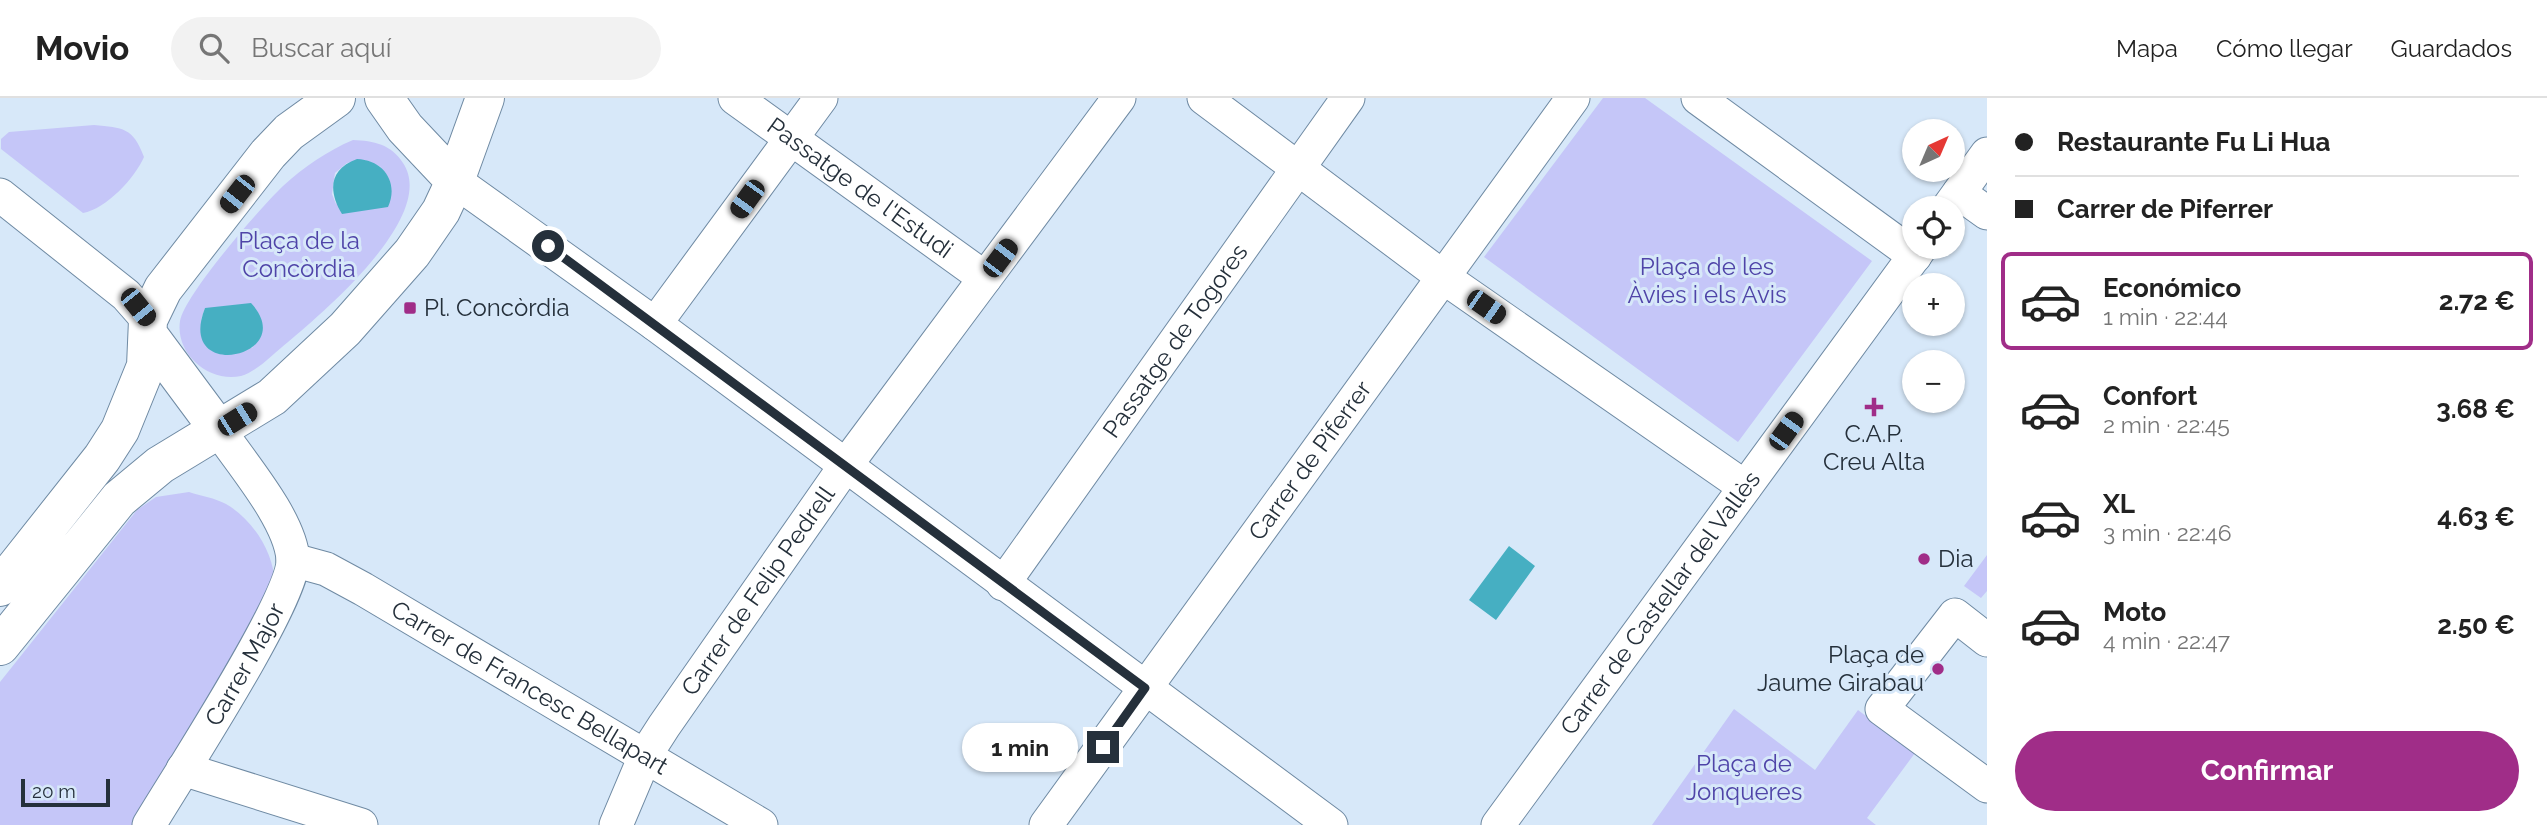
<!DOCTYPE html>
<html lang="es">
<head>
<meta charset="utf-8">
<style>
  :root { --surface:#fff; --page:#f2f2f2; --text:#222; --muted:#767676; --line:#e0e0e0; --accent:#a02d88 }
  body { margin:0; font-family:Raleway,sans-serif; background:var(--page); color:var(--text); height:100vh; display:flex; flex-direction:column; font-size:26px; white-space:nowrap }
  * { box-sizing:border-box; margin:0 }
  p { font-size:23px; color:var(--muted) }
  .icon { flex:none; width:38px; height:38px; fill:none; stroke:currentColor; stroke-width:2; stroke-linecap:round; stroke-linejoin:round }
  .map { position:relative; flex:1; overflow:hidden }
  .sheet { display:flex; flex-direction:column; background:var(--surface); width:560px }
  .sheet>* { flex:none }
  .hud { display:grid; align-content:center; height:154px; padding:0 28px; background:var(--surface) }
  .needle { width:46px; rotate:44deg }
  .fabs { position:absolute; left:1902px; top:21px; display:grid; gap:14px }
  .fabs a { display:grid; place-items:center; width:63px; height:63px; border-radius:50%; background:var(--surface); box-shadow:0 2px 5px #0004; font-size:35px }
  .scale { position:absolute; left:21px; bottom:18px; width:89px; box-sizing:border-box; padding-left:7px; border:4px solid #25303b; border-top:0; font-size:19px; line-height:24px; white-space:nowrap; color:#25303b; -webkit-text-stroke:5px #d7e8f9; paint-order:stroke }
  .end { position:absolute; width:32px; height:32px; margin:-16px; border:9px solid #25303b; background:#fff; box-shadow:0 0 0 4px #fff }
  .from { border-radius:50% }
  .bubble { position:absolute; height:49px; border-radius:24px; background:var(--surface); box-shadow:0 2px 5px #0004; font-size:23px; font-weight:700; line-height:49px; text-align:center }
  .car { position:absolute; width:21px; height:42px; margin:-21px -10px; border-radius:9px; box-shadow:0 0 5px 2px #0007; background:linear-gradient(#222 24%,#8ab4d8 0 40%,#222 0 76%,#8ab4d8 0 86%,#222 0) }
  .hud b { display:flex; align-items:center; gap:24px; height:66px; font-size:26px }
  .hud b+b { border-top:2px solid var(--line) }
  .hud i { width:18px; height:18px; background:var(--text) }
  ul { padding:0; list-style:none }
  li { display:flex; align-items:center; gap:21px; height:98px; margin:0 14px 10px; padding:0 14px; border:4px solid transparent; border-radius:10px }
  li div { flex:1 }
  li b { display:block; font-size:26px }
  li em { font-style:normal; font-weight:700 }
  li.selected { border-color:var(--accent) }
  li>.icon { width:63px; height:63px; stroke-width:1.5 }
  .cta { display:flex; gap:14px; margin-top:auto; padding:14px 28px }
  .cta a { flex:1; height:80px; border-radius:42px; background:var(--accent); color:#fff; font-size:28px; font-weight:700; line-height:80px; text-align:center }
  header { display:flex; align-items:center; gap:42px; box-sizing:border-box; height:98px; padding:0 35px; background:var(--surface); border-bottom:2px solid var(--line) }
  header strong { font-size:33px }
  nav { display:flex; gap:38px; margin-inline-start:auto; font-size:24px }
  .search { width:490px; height:63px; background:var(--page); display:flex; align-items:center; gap:18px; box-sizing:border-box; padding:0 24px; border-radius:38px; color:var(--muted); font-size:26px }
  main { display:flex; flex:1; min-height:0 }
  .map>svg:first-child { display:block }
  .green { fill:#c5c6f8; fill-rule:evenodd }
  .water { fill:#46afc2 }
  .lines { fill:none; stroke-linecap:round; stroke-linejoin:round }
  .street-casing { stroke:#6f8aa3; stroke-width:35 }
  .secondary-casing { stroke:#6f8aa3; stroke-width:40 }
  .street { stroke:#fff; stroke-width:33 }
  .secondary { stroke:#fff; stroke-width:38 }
  .route { stroke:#25303b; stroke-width:9 }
  .poi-dot { fill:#a02d88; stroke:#d7e8f9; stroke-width:2.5 }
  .labels { text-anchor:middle; stroke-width:6; stroke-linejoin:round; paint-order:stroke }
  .street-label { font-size:24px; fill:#25303b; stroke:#d7e8f9 }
  .park-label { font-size:24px; fill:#4f44a8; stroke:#d7e8f9 }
  .poi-label { font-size:24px; fill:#25303b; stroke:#d7e8f9; text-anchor:start }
</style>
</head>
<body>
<header>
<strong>Movio</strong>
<div class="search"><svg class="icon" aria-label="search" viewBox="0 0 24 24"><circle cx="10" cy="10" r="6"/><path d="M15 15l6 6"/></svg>Buscar aquí</div>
<nav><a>Mapa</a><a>Cómo llegar</a><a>Guardados</a></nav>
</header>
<main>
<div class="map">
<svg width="1987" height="727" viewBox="0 0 1987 727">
  <rect width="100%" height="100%" fill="#d7e8f9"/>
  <!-- green -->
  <path class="green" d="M1603 0H1645L1872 163 1738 344 1484 159Z
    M94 27C123 30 133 29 144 59 135 80 106 111 83 115L1 51V41L9 34Z
    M353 42C374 43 391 46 403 65 438 117 325 213 288 244 274 255 258 273 241 278 209 285 175 256 180 223 185 196 261 109 283 88 304 69 327 53 353 42ZM364 62 381 69 336 106 332 96 335 75 347 65ZM205 210 260 218C262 231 260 240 252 250L201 222Z
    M189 394C201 398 215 400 226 406 254 422 278 460 274 492L135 727H0V584L137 412 156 399Z
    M1987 457V493L1981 500 1964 488Z
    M1734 611 1815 672 1858 612 1915 655 1867 720 1876 727H1652Z"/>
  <!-- water -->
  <path class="water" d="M357 61C384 62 399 85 388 109L342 116C328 93 329 71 357 61Z
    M251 205C301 259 175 286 205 210Z
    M1509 448 1535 468 1496 522 1469 502Z"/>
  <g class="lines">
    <!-- street casing -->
    <g class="street-casing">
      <g id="street">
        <path id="s1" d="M735 0 985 180"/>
        <path d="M1204 0 1443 179 1745 389"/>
        <path d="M1698 0 1915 158"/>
        <path d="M455 83 655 226 1331 727"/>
        <path d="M1959 95 1987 115"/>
        <path d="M0 97 126 197 148 222"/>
        <path d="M1948 110 1987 56"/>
        <path d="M655 226 821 0"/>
        <path id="s2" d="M293 462 326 471 363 491 761 727"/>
        <path id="s3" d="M1003 486 1348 0"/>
        <path d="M1987 542 1955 517 1882 611 1987 688"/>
        <path d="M183 671 361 727"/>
        <path id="s4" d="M149 727C175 683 295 500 293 461 290 421 241 365 219 332"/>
        <path id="s5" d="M616 727 646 656 664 628 846 367 1119 0"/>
        <path id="s6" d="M1046 727 1573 0"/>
        <path id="s7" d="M1498 727 1921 149"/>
      </g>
    </g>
    <!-- secondary casing -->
    <g class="secondary-casing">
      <path id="secondary" d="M384 0 405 30 455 83
        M150 239 219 332
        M0 489 102 360 120 332 146 268 148 222 163 191 268 56 289 34 336 0
        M0 548 119 401 160 367 272 299 345 231 412 155 441 113 455 83 485 0"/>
    </g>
    <!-- street -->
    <use href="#street" class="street"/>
    <!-- secondary -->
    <use href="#secondary" class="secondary"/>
  </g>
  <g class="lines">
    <!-- route -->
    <path class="route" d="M548 148 1145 590 1103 649"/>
  </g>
  <!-- markers -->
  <g class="poi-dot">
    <rect x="403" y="203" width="14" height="14" rx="3.5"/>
    <path d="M1870.5 298.5h7v7h7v7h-7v7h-7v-7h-7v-7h7z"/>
    <circle cx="1924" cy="461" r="7"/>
    <circle cx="1938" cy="571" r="7"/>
  </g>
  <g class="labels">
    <!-- street labels -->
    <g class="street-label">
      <text dy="8" stroke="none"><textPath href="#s1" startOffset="154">Passatge de l'Estudi</textPath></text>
      <text dy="8" stroke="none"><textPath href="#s3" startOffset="298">Passatge de Togores</textPath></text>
      <text dy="8" stroke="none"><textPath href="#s6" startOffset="450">Carrer de Piferrer</textPath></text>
      <text dy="8" stroke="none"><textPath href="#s5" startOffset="275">Carrer de Felip Pedrell</textPath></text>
      <text dy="8" stroke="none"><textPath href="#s7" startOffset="275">Carrer de Castellar del Vallès</textPath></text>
      <text dy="8" stroke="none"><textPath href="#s4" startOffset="187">Carrer Major</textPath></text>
      <text dy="8" stroke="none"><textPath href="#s2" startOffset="270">Carrer de Francesc Bellapart</textPath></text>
    </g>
    <!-- park labels -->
    <g class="park-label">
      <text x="299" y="151">Plaça de la<tspan x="299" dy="28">Concòrdia</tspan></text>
      <text x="1707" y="177">Plaça de les<tspan x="1707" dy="28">Àvies i els Avis</tspan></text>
      <text x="1744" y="674">Plaça de<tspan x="1744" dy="28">Jonqueres</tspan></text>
    </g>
    <!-- poi labels -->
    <g class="poi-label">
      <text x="424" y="218">Pl. Concòrdia</text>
      <text x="1874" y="344" text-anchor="middle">C.A.P.<tspan x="1874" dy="28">Creu Alta</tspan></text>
      <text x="1938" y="469">Dia</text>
      <text x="1924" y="565" text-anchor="end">Plaça de<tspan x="1924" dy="28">Jaume Girabau</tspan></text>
    </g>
  </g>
</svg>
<div class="fabs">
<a><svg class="needle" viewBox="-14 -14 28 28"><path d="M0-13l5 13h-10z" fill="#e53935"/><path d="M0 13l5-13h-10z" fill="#767676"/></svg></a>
<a><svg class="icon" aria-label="locate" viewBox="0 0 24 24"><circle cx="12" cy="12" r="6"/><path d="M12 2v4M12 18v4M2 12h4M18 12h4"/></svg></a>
<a>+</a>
<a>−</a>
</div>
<div class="scale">20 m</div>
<i class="end from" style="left:548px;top:148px"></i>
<i class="end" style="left:1103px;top:649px"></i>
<div class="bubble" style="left:962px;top:625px;width:116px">1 min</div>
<i class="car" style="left:237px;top:96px;rotate:218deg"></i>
<i class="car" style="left:747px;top:101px;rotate:216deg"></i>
<i class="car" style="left:1000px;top:160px;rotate:37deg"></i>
<i class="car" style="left:138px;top:209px;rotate:141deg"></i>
<i class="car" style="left:1486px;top:209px;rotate:125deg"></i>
<i class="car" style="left:237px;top:321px;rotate:58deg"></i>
<i class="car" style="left:1786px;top:333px;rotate:36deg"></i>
</div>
<section class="sheet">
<div class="hud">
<b><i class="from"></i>Restaurante Fu Li Hua</b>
<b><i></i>Carrer de Piferrer</b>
</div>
<ul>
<li class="selected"><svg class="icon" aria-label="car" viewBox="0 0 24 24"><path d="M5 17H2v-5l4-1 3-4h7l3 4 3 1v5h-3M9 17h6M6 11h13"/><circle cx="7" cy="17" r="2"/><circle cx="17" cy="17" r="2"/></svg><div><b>Económico</b><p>1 min · 22:44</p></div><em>2.72 €</em></li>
<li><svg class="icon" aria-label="car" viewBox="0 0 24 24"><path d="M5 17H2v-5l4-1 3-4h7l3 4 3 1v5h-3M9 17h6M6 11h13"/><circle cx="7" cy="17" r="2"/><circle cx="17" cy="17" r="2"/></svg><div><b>Confort</b><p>2 min · 22:45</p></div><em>3.68 €</em></li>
<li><svg class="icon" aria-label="car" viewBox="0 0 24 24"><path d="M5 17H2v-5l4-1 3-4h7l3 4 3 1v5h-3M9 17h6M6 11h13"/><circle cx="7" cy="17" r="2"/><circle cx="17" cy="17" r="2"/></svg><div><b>XL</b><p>3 min · 22:46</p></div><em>4.63 €</em></li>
<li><svg class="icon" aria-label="car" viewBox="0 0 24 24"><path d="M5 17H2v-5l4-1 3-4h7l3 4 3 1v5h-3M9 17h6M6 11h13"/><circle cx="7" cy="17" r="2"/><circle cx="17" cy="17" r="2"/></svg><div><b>Moto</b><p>4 min · 22:47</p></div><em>2.50 €</em></li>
</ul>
<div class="cta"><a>Confirmar</a></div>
</section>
</main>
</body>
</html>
